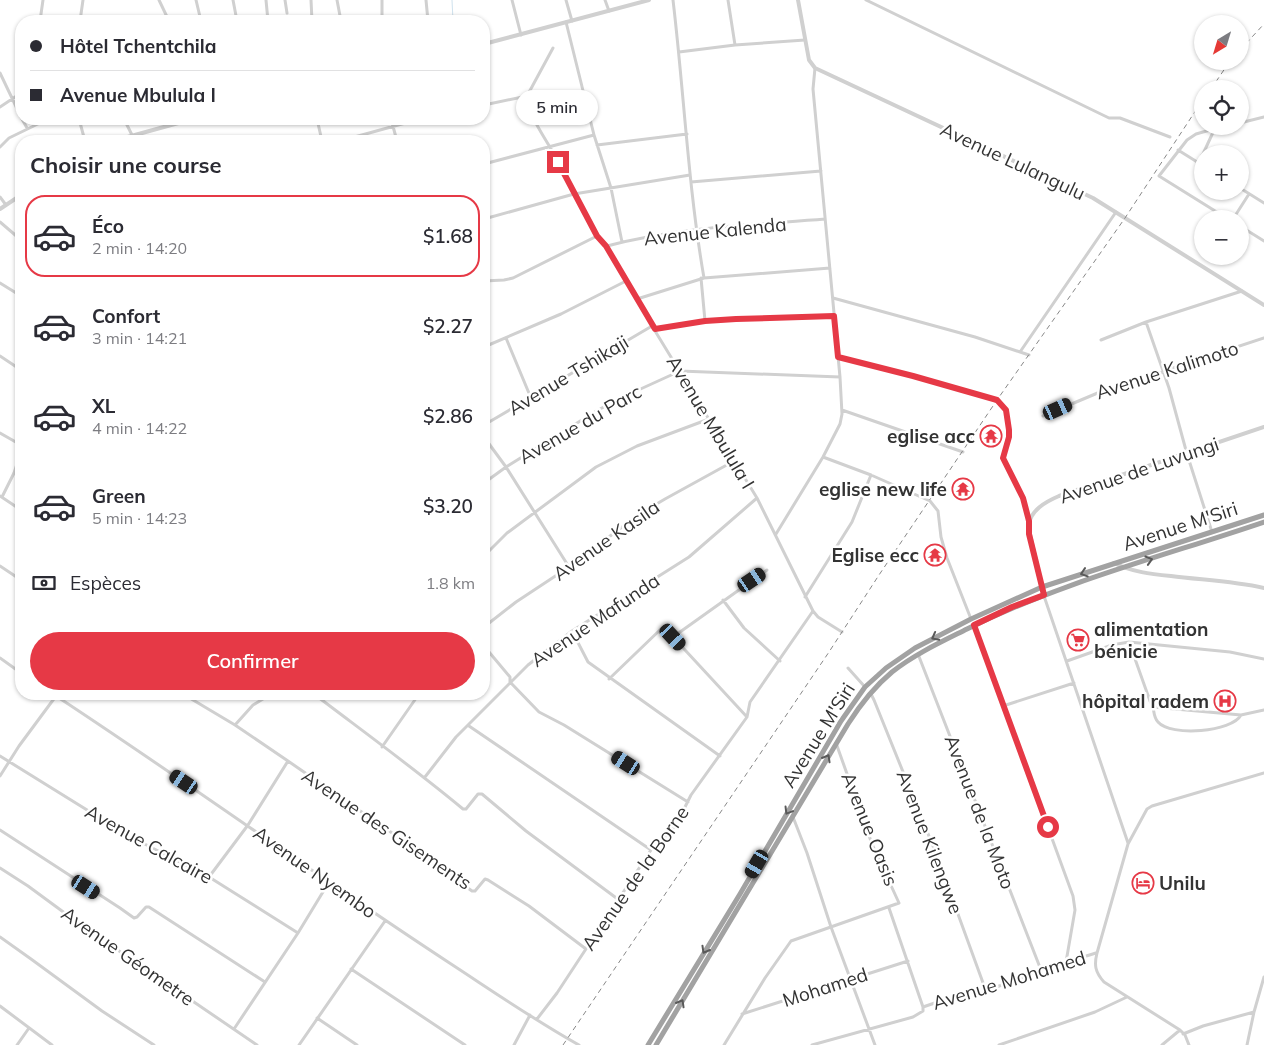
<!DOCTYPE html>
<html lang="fr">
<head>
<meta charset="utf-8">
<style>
  :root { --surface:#fff; --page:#f2f2f3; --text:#2b2b33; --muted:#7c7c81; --line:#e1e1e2; --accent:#e63946 }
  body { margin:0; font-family:Mulish,sans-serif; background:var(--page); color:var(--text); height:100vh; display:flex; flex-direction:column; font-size:19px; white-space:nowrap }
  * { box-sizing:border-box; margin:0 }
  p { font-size:16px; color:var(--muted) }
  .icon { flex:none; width:28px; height:28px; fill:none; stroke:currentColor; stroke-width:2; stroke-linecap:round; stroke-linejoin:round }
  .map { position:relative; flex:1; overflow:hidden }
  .drawer { position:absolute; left:15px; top:135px; width:475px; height:565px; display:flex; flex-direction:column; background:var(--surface); border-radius:20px; box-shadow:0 1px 4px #0004 }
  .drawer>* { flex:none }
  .guide { position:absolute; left:15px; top:15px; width:475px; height:110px; border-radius:20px; box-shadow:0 1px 4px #0004; display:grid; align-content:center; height:110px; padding:0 15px; background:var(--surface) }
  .needle { width:32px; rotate:218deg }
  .fabs { position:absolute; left:1194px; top:15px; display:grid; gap:10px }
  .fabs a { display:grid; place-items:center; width:55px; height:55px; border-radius:50%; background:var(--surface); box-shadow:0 1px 4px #0004; font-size:25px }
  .end { position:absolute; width:22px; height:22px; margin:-11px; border:6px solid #e63946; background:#fff; box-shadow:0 0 0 2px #fff }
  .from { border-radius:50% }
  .bubble { position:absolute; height:35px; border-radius:18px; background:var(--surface); box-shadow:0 1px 4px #0004; font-size:16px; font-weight:600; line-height:35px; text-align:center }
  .car { position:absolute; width:15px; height:30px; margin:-15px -8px; border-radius:6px; box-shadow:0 0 4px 1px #0007; background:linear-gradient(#222 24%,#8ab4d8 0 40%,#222 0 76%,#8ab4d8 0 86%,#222 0) }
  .guide b { display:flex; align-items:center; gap:18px; height:48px; font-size:19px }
  .guide b+b { border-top:1px solid var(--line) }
  .guide i { width:12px; height:12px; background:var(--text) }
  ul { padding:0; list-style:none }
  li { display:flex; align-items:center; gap:15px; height:82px; margin:0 10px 8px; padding:0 5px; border:2px solid transparent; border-radius:20px }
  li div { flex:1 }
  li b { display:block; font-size:19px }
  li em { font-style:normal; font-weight:600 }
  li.selected { border-color:var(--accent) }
  li>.icon { width:45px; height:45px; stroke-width:1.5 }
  h2 { padding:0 15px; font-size:22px; line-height:60px }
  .pay { display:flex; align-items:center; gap:12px; height:55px; padding:0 15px; font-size:19px }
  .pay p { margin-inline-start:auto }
  .action { display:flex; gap:10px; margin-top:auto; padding:10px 15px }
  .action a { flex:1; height:58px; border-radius:30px; background:var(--accent); color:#fff; font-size:20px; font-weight:600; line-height:58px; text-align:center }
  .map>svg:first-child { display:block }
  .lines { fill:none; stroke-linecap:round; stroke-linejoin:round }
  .stream { stroke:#cfe2ee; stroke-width:1 }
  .minor { stroke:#d0d0d0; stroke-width:3 }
  .tertiary { stroke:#d0d0d0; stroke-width:4 }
  .trunk { stroke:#a2a2a2; stroke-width:5 }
  .rail { stroke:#888; stroke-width:1; stroke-dasharray:5 4; stroke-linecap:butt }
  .oneway { stroke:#5a5a5a }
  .route { stroke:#e63946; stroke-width:6 }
  .labels { text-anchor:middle; stroke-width:5; stroke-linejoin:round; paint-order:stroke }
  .street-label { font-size:19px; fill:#333; stroke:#fff }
  .poi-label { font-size:19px; font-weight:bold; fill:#333; stroke:#fff; text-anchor:end }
</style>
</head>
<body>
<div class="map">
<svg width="1264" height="1045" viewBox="0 0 1264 1045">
  <rect width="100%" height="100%" fill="#fff"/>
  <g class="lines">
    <!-- stream -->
    <path class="stream" d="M452 0 453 21"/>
    <!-- minor -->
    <path class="minor" d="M159 0 169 21
      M196 0 201 21
      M233 0 237 21
      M266 0 268 21
      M285 0 287 13
      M311 0 312 21
      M337 0 341 21
      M426 0 428 21
      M512 0 521 35
      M566 0 572 21
      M605 0 609 11
      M673 0C684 92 688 186 704 278
      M728 0 735 45
      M866 0 1109 118H1120L1170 137
      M40 21 43 0
      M80 21 83 0
      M382 21V0
      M566 22 594 135 611 188 622 242
      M553 48 527 96C532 121 539 128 551 149 566 178 581 207 597 236L607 246 652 326 757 498 813 611 818 617 842 632
      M679 52 735 45 805 40
      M0 73 21 117
      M484 105 527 96
      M0 107 21 93
      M22 119 27 128
      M79 119 85 141
      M124 119 132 135
      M166 119 168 125
      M317 119 322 141
      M391 119 397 141
      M1240 123 1264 117
      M1224 126 1196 134 1187 140 1159 176 1228 219
      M340 141 420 119
      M597 145 687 134
      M0 147 9 138 48 119
      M1178 150 1202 165
      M1203 154 1215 128
      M1199 163 1202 155
      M484 164 594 135
      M691 182 821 171
      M1240 188 1264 203
      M0 197 6 205
      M484 219 574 194 690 175
      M1233 219 1249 194
      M0 222 21 240
      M1240 226 1264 241
      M607 246C677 227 752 225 825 219
      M701 278 705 321
      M484 281 504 280 513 278 597 236
      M0 283 21 296
      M833 298 975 337 1029 355
      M637 299 704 278 830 268
      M1146 322 1169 388 1187 454 1212 532
      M655 329 705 321 735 319 834 316
      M506 338 531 398
      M1101 340 1146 322 1242 291
      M484 347 561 314 626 281
      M1020 352 1116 212
      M0 356 21 370
      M838 357 885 368 997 400 1005 410 1009 434 1003 458 1022 495 1029 521
      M842 410 963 452
      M1043 416 1100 392 1264 338
      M484 425 652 326
      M0 433 21 445
      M484 437 506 467 569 567
      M823 457 871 475 930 501 938 511 941 537 947 558 971 619
      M484 483 506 467 598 410 623 397 680 371 840 377
      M0 496 21 510
      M2 497 14 473 21 452
      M776 534 823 457 840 424 842 414 840 377 813 89 815 68
      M484 556 507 533 596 467 637 446 709 419
      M0 566 21 580
      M1044 596 1128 843
      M805 597 852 522 871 475
      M723 600 744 628 780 661
      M974 625 1073 896 1075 910 1066 962
      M484 627 516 602 569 567 638 515 665 499 734 461
      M572 631 588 662 720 756
      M673 637 767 570
      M1129 642 1150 701 1153 707 1241 715 1264 710
      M484 646 510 677V682L539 712 564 725 688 802
      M918 654 1041 970
      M0 658 21 673
      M1067 661 1112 645 1129 642 1230 652 1264 659
      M848 668 865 687
      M609 679 662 628 673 637 747 717
      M53 694C186 781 315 875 448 962 491 990 534 1020 579 1045
      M183 694 235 725 288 761 395 835 472 891H475L485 879 488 880 529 906 586 949
      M314 694C364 732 415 769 463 809H466L478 794H482L526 831 619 900
      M871 694 874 700 935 851 986 991
      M1003 706 1074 683
      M1153 707C1154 712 1154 718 1158 722 1171 737 1232 732 1241 715
      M235 725 253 705 271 694
      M469 726 651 850
      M382 747 419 694
      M0 756 129 836 209 877 298 933
      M0 776 19 746 56 696
      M425 777 456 737 528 665 572 631 689 557 757 498
      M793 817 807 853 831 927 875 1045
      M0 830 120 908 134 918 137 917 146 907H149L265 982
      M0 868 28 886 81 925 257 1045
      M209 877 248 825 288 761
      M889 908 923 1007
      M0 937 31 959 102 1011 154 1045
      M351 969 465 1045
      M0 1006 52 1045
      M742 1014 908 961
      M317 1018 357 1045
      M537 1019 557 993 651 850 675 827 691 795 747 717 750 702 813 611
      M234 1029 298 933 329 882
      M1183 1034 1203 1026 1254 1012
      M17 1045 29 1028
      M299 1045 385 921
      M514 1045 530 1015
      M724 1045 765 978 791 941 899 903 872 844 836 743
      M812 1045 913 1017 923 1011V1007L964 993 986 991 1041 970 1096 953
      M999 1045 1095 1012 1127 997
      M1162 1045 1180 1030
      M1189 1045 1185 1035 1180 1030 1104 982C1095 972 1094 965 1097 953L1128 844 1147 809 1152 806 1264 773
      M1247 1045 1254 1012 1264 977"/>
    <!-- tertiary -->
    <path class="tertiary" d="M798 0 809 60 815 68 1093 198 1264 305
      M484 44 649 0
      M113 141 193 119
      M0 209 21 195
      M1114 563C1132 572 1151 574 1171 576 1202 580 1233 581 1264 588
      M1044 595 1028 526C1031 510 1045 502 1059 496L1264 427"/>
    <!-- trunk -->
    <path class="trunk" d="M648 1045 740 894 841 721 865 687 886 668 915 648 971 619 1042 587 1264 515
      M656 1045 848 724C860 705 874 687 892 672 915 654 941 642 967 629 1062 582 1164 556 1264 522"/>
    <!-- rail -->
    <path class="rail" d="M1240 50 1264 24
      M1211 89 1230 61
      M563 1045 829 652 879 575 997 400 1125 218 1202 101"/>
  </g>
  <!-- one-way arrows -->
  <defs><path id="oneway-chevron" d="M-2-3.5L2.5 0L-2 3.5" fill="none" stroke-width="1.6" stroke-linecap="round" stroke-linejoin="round" transform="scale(1.25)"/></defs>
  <g class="oneway">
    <use href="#oneway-chevron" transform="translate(1149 560) rotate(-17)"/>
    <use href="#oneway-chevron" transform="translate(1084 573) rotate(162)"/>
    <use href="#oneway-chevron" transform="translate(935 637) rotate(152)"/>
    <use href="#oneway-chevron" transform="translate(827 758) rotate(-60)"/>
    <use href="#oneway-chevron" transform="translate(788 811) rotate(121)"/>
    <use href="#oneway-chevron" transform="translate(705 950) rotate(120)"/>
    <use href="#oneway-chevron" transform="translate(681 1003) rotate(-60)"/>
  </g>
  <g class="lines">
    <!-- route -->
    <path class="route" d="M558 162 597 236 606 246 655 329 705 321 736 319 834 316 838 357 913 376 997 400 1006 410 1009 430V437L1003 458 1023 498 1029 521V534L1044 595 1012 607 974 625 1048 827"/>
  </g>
  <!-- icons -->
  <defs>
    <g id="temple-ring" transform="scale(1.125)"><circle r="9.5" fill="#fff" stroke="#e63946" stroke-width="1.5"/><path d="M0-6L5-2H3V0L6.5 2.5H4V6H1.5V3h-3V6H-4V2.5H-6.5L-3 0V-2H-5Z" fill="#e63946"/></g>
    <g id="supermarket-ring" transform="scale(1.125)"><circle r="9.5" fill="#fff" stroke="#e63946" stroke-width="1.5"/><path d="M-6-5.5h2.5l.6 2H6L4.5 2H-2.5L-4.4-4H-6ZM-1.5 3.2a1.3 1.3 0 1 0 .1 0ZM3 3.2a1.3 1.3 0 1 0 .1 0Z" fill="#e63946"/></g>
    <g id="hospital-ring" transform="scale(1.125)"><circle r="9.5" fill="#fff" stroke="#e63946" stroke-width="1.5"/><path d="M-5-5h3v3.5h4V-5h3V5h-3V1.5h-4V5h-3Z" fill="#e63946"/></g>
    <g id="hotel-ring" transform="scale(1.125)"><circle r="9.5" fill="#fff" stroke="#e63946" stroke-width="1.5"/><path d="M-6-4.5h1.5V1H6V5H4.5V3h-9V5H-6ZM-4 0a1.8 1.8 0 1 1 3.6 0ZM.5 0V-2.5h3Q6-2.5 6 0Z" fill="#e63946"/></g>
  </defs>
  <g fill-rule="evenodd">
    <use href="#temple-ring" x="991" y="436"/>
    <use href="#temple-ring" x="963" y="489"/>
    <use href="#temple-ring" x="935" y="555"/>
    <use href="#supermarket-ring" x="1078" y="640"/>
    <use href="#hospital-ring" x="1225" y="701"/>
    <use href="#hotel-ring" x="1143" y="883"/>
  </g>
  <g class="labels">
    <!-- street labels -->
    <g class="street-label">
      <text transform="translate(1013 161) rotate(25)" y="7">Avenue Lulangulu</text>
      <text transform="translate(715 231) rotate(-6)" y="7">Avenue Kalenda</text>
      <text transform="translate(1167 370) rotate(-18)" y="7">Avenue Kalimoto</text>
      <text transform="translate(568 375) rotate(-31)" y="7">Avenue Tshikaji</text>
      <text transform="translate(711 422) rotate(59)" y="7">Avenue Mbulula I</text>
      <text transform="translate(580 424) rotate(-30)" y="7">Avenue du Parc</text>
      <text transform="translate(1139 470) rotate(-19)" y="7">Avenue de Luvungi</text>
      <text transform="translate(1180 526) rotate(-18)" y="7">Avenue M'Siri</text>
      <text transform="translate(606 540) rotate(-35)" y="7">Avenue Kasila</text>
      <text transform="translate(595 620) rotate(-34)" y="7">Avenue Mafunda</text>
      <text transform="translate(818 735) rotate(-58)" y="7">Avenue M'Siri</text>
      <text transform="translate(980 812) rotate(69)" y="7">Avenue de la Moto</text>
      <text transform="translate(387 829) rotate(34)" y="7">Avenue des Gisements</text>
      <text transform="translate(870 829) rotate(68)" y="7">Avenue Oasis</text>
      <text transform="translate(930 842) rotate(69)" y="7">Avenue Kilengwe</text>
      <text transform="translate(149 844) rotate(29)" y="7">Avenue Calcaire</text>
      <text transform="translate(315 872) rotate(35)" y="7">Avenue Nyembo</text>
      <text transform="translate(635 878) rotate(-55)" y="7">Avenue de la Borne</text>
      <text transform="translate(128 956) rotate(35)" y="7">Avenue Géometre</text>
      <text transform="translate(1009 980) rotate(-17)" y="7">Avenue Mohamed</text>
      <text transform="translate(825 987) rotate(-18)" y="7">Mohamed</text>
    </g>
    <!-- poi labels -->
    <g class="poi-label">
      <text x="975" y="443">eglise acc</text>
      <text x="947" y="496">eglise new life</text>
      <text x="919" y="562">Eglise ecc</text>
      <text x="1094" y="636" text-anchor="start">alimentation<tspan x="1094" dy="22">bénicie</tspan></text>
      <text x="1209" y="708">hôpital radem</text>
      <text x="1159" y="890" text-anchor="start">Unilu</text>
    </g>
  </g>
</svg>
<div class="fabs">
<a><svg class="needle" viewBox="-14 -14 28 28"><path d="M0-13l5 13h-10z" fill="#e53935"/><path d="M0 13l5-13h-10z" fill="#7c7c81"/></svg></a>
<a><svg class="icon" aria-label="locate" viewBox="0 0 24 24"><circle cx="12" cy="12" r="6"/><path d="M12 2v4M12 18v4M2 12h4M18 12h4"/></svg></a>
<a>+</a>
<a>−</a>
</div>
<i class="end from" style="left:1048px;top:827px"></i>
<i class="end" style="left:558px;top:162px"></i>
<div class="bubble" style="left:516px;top:90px;width:82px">5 min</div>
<i class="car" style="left:1058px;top:409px;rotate:66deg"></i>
<i class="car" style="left:752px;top:580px;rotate:56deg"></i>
<i class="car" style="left:673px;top:637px;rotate:137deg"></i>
<i class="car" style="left:626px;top:763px;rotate:302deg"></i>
<i class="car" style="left:184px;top:782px;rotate:304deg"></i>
<i class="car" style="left:757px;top:864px;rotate:210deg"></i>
<i class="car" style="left:86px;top:887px;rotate:122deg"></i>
<div class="guide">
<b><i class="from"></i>Hôtel Tchentchila</b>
<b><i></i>Avenue Mbulula I</b>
</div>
<section class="drawer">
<h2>Choisir une course</h2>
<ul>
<li class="selected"><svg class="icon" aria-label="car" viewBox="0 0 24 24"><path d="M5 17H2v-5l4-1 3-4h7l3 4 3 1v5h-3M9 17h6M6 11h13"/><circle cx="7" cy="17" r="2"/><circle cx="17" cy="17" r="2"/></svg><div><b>Éco</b><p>2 min · 14:20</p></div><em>$1.68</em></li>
<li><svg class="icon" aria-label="car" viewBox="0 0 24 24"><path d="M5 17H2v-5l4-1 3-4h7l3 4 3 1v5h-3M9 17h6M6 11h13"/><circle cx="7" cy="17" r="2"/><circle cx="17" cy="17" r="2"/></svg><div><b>Confort</b><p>3 min · 14:21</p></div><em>$2.27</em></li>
<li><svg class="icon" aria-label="car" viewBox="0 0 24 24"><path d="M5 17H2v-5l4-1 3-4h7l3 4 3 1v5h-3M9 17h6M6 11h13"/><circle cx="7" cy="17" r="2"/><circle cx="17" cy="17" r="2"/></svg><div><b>XL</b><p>4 min · 14:22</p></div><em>$2.86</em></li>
<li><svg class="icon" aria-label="car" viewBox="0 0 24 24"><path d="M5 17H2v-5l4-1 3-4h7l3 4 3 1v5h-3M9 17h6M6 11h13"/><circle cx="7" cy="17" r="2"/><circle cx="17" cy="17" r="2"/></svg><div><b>Green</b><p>5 min · 14:23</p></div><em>$3.20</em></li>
</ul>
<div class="pay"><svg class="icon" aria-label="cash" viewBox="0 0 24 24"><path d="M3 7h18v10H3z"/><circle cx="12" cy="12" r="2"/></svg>Espèces<p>1.8 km</p></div>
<div class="action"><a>Confirmer</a></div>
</section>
</div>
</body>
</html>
